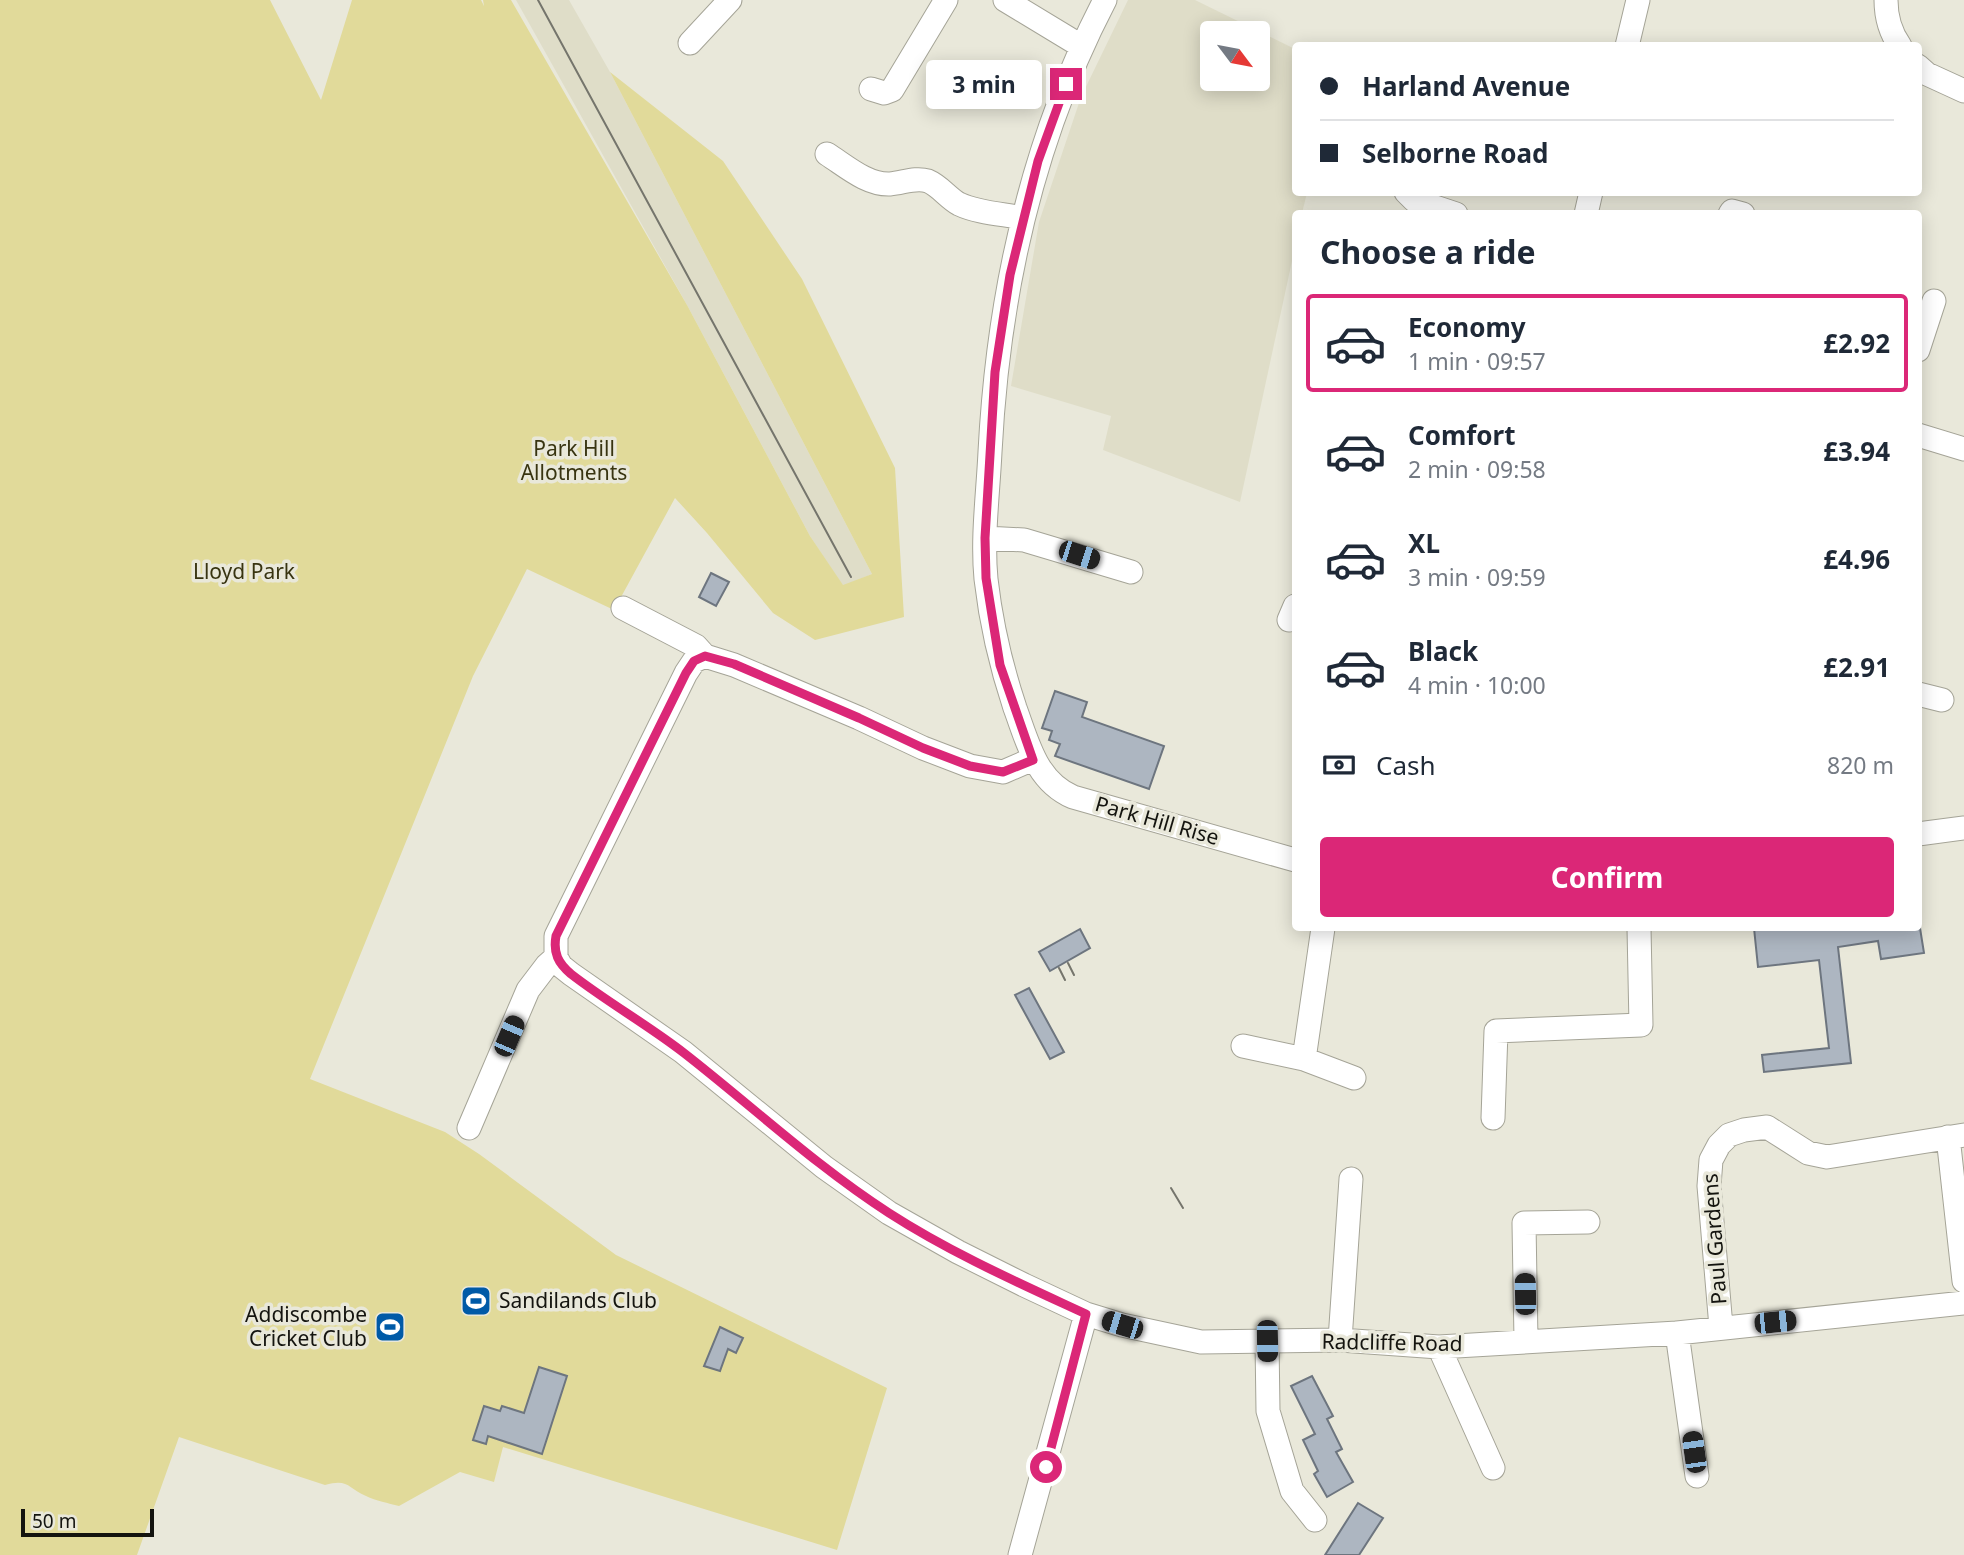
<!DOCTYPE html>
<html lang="en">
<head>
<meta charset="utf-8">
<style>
  :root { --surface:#fff; --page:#f2f2f3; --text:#1f2937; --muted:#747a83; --line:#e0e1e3; --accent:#db2777 }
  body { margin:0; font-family:"Noto Sans",sans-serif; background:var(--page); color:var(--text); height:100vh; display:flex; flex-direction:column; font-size:26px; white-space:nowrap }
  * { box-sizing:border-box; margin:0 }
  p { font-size:23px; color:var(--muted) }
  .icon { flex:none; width:38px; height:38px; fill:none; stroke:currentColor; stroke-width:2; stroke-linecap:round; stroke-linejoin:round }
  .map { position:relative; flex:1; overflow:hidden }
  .sheet { position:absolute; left:1292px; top:210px; width:630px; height:721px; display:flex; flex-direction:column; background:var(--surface); border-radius:7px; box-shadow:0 4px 18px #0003 }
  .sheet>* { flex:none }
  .guide { position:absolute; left:1292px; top:42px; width:630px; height:154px; border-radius:7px; box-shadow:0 4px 18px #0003; display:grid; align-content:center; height:154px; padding:0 28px; background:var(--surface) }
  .needle { width:46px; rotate:122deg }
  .controls { position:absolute; left:1200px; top:21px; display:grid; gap:14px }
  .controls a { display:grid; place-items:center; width:70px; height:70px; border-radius:7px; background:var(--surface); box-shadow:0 4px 18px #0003; font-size:35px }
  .scale { position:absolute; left:21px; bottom:18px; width:133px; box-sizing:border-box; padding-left:7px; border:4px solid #14140f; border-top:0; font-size:19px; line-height:24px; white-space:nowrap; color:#14140f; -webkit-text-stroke:5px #e9e8da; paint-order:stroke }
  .end { position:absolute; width:32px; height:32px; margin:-16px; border:9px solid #db2777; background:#fff; box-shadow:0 0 0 4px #fff }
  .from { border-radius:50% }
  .bubble { position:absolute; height:49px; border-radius:7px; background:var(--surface); box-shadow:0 4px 18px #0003; font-size:23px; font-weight:700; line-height:49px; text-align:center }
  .car { position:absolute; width:21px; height:42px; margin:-21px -10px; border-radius:9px; box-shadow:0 0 5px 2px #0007; background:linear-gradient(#222 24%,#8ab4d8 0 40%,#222 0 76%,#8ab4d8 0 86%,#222 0) }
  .guide b { display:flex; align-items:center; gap:24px; height:66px; font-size:26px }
  .guide b+b { border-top:2px solid var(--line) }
  .guide i { width:18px; height:18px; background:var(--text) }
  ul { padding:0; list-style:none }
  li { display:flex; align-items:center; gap:21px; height:98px; margin:0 14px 10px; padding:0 14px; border:4px solid transparent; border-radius:7px }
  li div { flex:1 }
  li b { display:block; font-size:26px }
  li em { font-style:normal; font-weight:700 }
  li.current { border-color:var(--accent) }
  li>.icon { width:63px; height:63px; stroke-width:1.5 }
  h2 { padding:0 28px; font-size:32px; line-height:84px }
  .pay { display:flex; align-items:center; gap:18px; height:77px; padding:0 28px; font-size:26px }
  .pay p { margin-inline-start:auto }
  .button { display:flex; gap:14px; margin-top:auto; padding:14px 28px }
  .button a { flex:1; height:80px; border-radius:7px; background:var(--accent); color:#fff; font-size:28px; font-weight:700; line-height:80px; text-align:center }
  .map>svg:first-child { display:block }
  .built { fill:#dfddc8; fill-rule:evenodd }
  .green { fill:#e1da9a }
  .building { fill:#adb6c1; stroke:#6d757f; stroke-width:2 }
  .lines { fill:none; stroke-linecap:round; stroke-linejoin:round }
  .minor-casing { stroke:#a5a497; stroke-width:25 }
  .minor { stroke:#fff; stroke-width:23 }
  .tram { stroke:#75756c; stroke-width:2 }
  .route { stroke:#db2777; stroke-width:9 }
  .labels { text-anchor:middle; stroke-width:7; stroke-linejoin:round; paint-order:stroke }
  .park-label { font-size:21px; fill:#383411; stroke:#e9e8da }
  .street-label { font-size:21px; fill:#14140f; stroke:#e9e8da }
  .poi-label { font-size:21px; fill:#14140f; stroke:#e9e8da; text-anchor:start }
</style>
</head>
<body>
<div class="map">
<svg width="1964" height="1555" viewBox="0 0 1964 1555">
  <rect width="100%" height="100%" fill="#e9e8da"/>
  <!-- built -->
  <path class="built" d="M516 0H569L610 72 872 574 843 586 810 536 687 305Z
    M1128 0H1195L1295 49V192L1307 193 1302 213 1295 214V247L1240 502 1103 450 1111 416 1011 386 1039 222 1081 97ZM1213 33H1258V79H1213Z"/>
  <!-- green -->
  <path class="green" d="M0 0H270L321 100 352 0H481L484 6 483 0H511L687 305 810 536 843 585 872 574 610 72 723 161 802 279 895 468 904 617 815 640 773 613 707 533 675 498 614 610 527 569 473 676 310 1079 445 1132 479 1154 616 1255 887 1388 837 1550 503 1447 494 1482 460 1472 399 1506C388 1503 376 1501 366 1496 348 1488 348 1478 325 1485L179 1437 137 1555H0Z"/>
  <!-- building -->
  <path class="building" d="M711 573 729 582 716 606 699 597Z
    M1055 691 1087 702 1082 717 1164 746 1149 789 1055 756 1060 744 1049 740 1052 731 1042 728Z
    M1754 928H1920L1924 953 1881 959 1878 941 1838 947 1851 1063 1764 1072 1762 1055 1829 1048 1819 960 1758 967Z
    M1080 929 1090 948 1050 971 1039 952Z
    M1029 988 1064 1052 1050 1059 1015 995Z
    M720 1327 743 1338 736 1353 728 1349 720 1371 704 1366Z
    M539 1367 567 1376 542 1454 488 1436 486 1444 473 1440 484 1406 500 1411 502 1406 524 1413Z
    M1312 1376 1333 1416 1327 1419 1342 1449 1336 1452 1353 1482 1327 1497 1314 1474 1318 1471 1303 1440 1315 1434 1291 1386Z
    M1358 1503 1383 1518 1359 1555H1325Z"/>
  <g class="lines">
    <!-- minor casing -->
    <g class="minor-casing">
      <path id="minor" d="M1005 0 1081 46
        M1105 0C1032 140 998 295 990 452 988 494 982 538 986 579 991 623 1001 666 1015 708 1028 743 1036 781 1073 797L1295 860
        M1886 0C1886 17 1890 32 1900 46
        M690 43 730 0
        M1627 46 1638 0
        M1918 66 1927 74 1964 91
        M871 89 884 93 892 90 946 0
        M827 154C846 166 867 185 890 184 903 183 915 177 928 181 940 186 948 198 959 204 978 213 1003 214 1023 218
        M1406 192 1414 200 1456 214
        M1586 214 1591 192
        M1730 214 1732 211 1743 214
        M1918 350 1934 301
        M1918 435 1964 449
        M985 538 1024 540 1131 572
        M623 608 696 646 705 656 734 665 859 718 923 748 970 766 1003 772 1033 759
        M1289 620 1295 606
        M1918 694 1942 700
        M1918 834 1964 828
        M556 957 561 966 571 974 683 1052 824 1167 889 1213 958 1252 1024 1285 1086 1314 1122 1325 1201 1342 1340 1340 1439 1347 1677 1333 1964 1303
        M1243 1046 1304 1059 1354 1078
        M1304 1059 1323 928
        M1493 1118 1496 1031 1641 1025 1639 928
        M469 1128 528 990 547 965 556 957V936L686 673 694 661 705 656
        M1948 1137 1964 1281
        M1721 1327 1709 1186 1711 1160 1719 1145 1729 1135 1744 1130 1767 1127 1808 1153 1827 1157 1964 1135
        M1677 1333 1697 1476
        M1340 1340 1351 1179
        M1526 1340 1524 1223 1588 1222
        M1267 1341 1268 1411 1292 1491 1315 1520
        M1439 1347 1493 1468
        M1020 1555 1086 1314"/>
    </g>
    <!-- minor -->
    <use href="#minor" class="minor"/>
    <!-- tram -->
    <path class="tram" d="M538 0 851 577
      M1068 963 1074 975
      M1059 968 1065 980
      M1171 1188 1183 1208"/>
  </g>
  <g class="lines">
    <!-- route -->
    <path class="route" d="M1046 1467 1086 1314C1019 1283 951 1253 889 1213 816 1166 752 1106 684 1053 648 1025 607 1002 571 974 558 963 553 953 556 936L686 673 694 661 705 656 734 664 859 718 923 748 970 766 1003 772 1033 760 1000 665 986 578 985 538 995 372 1010 275 1038 161 1066 84"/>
  </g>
  <!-- icons -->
  <defs>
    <g id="stadium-square" transform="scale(1.575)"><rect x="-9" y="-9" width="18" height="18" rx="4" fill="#005aa7" stroke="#e9e8da"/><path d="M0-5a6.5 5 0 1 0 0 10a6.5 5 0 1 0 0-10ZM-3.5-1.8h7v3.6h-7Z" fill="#fff"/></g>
  </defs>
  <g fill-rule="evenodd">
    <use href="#stadium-square" x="476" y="1301"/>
    <use href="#stadium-square" x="390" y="1327"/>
  </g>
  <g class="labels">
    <!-- park labels -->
    <g class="park-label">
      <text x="574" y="456">Park Hill<tspan x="574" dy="24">Allotments</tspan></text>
      <text x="244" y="579">Lloyd Park</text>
    </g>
    <!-- street labels -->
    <g class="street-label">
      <text transform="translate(1157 821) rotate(16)" y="7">Park Hill Rise</text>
      <text transform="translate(1715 1239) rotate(-94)" y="7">Paul Gardens</text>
      <text transform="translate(1392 1343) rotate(1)" y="7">Radcliffe Road</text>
    </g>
    <!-- poi labels -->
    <g class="poi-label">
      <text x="499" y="1308">Sandilands Club</text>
      <text x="367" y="1322" text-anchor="end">Addiscombe<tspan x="367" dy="24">Cricket Club</tspan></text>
    </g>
  </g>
</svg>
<div class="controls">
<a><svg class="needle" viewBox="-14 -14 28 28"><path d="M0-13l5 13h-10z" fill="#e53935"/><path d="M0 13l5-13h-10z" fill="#747a83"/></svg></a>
</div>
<div class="scale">50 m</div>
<i class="end from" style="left:1046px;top:1467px"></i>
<i class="end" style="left:1066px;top:84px"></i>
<div class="bubble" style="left:926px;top:60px;width:116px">3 min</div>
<i class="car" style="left:1079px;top:555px;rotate:108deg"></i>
<i class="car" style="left:509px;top:1036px;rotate:23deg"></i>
<i class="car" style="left:1525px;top:1294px;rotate:359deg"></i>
<i class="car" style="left:1775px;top:1322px;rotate:84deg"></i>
<i class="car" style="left:1122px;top:1325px;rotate:287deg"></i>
<i class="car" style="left:1267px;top:1341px;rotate:179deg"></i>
<i class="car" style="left:1694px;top:1452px;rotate:352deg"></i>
<div class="guide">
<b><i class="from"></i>Harland Avenue</b>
<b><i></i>Selborne Road</b>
</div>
<section class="sheet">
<h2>Choose a ride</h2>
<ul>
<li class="current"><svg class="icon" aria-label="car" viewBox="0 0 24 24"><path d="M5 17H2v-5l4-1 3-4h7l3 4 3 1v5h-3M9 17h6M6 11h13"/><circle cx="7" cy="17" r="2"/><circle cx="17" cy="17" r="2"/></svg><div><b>Economy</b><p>1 min · 09:57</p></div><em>£2.92</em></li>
<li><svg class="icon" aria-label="car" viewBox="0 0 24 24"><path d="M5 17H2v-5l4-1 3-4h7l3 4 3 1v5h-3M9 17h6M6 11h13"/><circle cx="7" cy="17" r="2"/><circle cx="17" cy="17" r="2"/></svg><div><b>Comfort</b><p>2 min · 09:58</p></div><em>£3.94</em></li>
<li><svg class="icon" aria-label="car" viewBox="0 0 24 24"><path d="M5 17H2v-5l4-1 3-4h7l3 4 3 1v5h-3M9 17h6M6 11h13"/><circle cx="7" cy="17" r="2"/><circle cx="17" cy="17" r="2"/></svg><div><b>XL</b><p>3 min · 09:59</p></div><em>£4.96</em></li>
<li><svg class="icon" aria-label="car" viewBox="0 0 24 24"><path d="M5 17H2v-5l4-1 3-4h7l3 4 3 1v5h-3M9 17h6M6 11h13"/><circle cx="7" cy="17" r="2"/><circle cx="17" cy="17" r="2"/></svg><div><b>Black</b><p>4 min · 10:00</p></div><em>£2.91</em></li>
</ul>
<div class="pay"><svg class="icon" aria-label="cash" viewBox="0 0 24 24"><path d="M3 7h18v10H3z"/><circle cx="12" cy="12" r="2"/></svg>Cash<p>820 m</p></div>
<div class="button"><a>Confirm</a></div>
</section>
</div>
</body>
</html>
